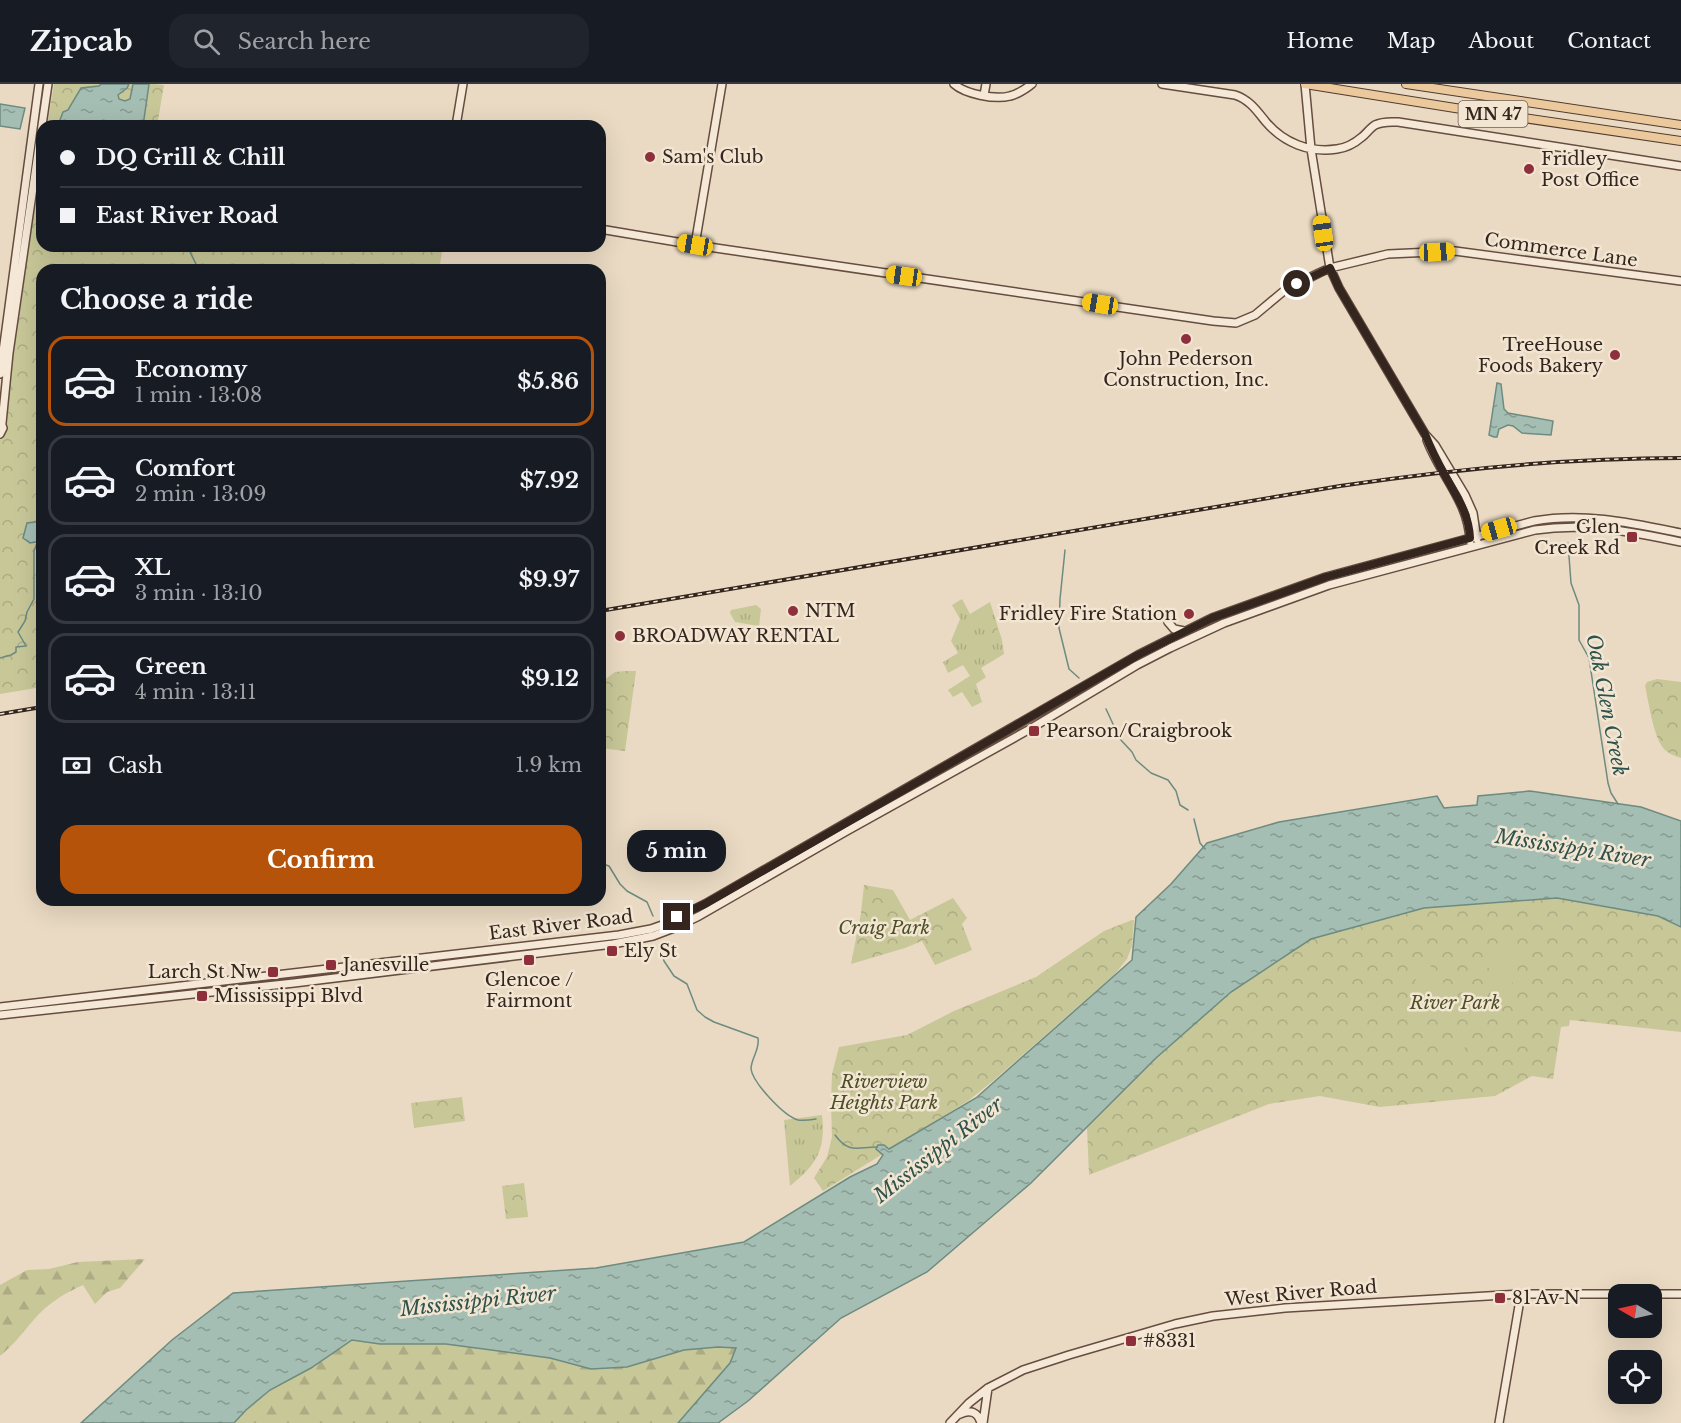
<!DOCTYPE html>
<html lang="en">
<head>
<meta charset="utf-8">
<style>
  :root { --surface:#171b24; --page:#20242c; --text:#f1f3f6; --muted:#9ea1a6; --line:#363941; --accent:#b45309 }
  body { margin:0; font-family:"Libre Baskerville",serif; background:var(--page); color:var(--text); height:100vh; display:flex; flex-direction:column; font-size:22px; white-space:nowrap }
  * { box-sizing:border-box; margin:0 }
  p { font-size:20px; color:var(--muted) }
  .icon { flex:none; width:33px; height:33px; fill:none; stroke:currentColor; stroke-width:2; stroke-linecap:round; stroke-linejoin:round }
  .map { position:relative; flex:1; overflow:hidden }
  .sheet { position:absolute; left:36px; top:180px; width:570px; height:642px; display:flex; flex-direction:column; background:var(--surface); border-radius:18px; box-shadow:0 6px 24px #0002 }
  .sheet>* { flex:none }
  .banner { position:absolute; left:36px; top:36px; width:570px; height:132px; border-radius:18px; box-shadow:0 6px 24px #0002; display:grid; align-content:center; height:132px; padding:0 24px; background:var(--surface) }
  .needle { width:39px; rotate:279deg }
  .controls { position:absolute; left:1608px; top:1200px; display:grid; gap:12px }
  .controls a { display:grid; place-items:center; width:54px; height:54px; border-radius:12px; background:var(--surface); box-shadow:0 6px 24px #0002; font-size:30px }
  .end { position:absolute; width:27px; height:27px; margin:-14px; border:8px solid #34261e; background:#fff; box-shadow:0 0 0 3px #fff }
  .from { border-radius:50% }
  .bubble { position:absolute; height:42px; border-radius:18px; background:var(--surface); box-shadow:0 6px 24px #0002; font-size:20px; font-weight:700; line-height:42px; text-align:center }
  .car { position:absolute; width:18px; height:36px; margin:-18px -9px; border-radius:8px; box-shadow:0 0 4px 2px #0007; background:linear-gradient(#f5c518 24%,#345 0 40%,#f5c518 0 76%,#345 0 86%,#f5c518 0) }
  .banner b { display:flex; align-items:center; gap:21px; height:57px; font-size:22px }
  .banner b+b { border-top:2px solid var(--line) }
  .banner i { width:15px; height:15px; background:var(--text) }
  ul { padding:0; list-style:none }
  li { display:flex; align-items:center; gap:18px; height:90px; margin:0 12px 9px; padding:0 12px; border:3px solid var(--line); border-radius:18px }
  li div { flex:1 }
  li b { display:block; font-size:22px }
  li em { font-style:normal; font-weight:700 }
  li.active { border-color:var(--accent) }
  li>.icon { width:54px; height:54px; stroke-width:1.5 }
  h2 { padding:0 24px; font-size:27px; line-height:72px }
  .pay { display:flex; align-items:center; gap:15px; height:66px; padding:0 24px; font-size:22px }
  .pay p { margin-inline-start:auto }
  .primary-button { display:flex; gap:12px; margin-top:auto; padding:12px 24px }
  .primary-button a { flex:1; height:69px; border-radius:18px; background:var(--accent); color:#fff; font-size:24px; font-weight:700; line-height:69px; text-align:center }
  header { display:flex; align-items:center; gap:36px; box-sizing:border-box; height:84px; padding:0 30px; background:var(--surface); border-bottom:2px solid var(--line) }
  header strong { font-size:28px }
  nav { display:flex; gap:33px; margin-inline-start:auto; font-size:21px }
  .search { width:420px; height:54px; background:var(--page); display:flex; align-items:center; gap:15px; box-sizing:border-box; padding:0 21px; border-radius:18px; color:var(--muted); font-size:22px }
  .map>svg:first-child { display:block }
  .grass { fill:url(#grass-tufts) }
  .forest { fill:url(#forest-firs) }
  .park { fill:url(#park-crowns) }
  .garden { fill:#c8c798 }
  .water { fill:url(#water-ripples); stroke:#6d8b80; stroke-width:1.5 }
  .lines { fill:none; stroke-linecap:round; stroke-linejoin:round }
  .stream { stroke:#6d8b80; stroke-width:1.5 }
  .secondary-casing { stroke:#654d3f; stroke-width:10 }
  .primary-casing { stroke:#513b2f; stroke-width:10 }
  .secondary { stroke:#f6e8d6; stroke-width:7 }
  .primary { stroke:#ebc99d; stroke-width:8 }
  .rail-casing { stroke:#34261e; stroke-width:4 }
  .rail { stroke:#f2e5d2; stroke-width:1.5; stroke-dasharray:4.5; stroke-linecap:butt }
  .route { stroke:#34261e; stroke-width:8 }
  .poi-dot { fill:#8e303c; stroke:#f2e5d2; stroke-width:2 }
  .labels { text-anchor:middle; stroke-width:5; stroke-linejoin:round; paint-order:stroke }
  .shield { fill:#f2e5d2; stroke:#6d5f54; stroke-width:1.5 }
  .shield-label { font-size:16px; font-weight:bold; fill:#34261e }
  .poi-label { font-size:18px; fill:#34261e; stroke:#f2e5d2; text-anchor:start }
  .street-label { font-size:18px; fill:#34261e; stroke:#f2e5d2 }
  .park-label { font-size:18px; font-style:italic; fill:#4a4f26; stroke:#f2e5d2 }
  .water-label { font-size:20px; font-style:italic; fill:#2f534c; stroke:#f2e5d2 }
</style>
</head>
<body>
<header>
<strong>Zipcab</strong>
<div class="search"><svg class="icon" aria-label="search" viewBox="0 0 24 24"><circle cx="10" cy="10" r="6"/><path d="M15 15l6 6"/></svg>Search here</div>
<nav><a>Home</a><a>Map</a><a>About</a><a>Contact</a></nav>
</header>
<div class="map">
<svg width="1681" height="1339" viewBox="0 0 1681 1339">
  <defs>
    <pattern id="grass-tufts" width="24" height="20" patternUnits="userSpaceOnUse" patternTransform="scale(1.5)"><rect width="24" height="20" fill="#c8c798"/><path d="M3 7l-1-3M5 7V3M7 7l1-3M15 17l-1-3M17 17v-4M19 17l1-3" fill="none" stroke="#acab83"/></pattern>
    <pattern id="forest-firs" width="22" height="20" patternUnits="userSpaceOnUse" patternTransform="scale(1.5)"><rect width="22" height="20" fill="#c8c798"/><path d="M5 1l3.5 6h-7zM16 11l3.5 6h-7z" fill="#acab83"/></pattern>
    <pattern id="park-crowns" width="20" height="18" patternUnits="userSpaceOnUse" patternTransform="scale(1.5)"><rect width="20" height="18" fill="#c8c798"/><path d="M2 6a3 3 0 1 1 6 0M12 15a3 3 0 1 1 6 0" fill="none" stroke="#acab83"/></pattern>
    <pattern id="water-ripples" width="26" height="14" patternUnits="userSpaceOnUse" patternTransform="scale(1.5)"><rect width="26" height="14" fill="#a5beb3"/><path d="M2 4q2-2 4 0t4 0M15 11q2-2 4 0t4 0" fill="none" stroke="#879a91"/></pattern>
  </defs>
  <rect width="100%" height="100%" fill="#eadac3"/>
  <!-- grass -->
  <path class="grass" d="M962 515 970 530 990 518 1002 556 1004 570 981 584 986 593 976 600 982 618 972 623 962 608 953 613 948 606 970 592 963 581 948 589 943 578 958 569 951 557 960 535 952 521Z
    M756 521 761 525 759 542 735 538 730 529 731 526Z
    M822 1031C826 1065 817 1081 790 1102L784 1036Z"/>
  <!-- forest -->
  <path class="forest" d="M145 1175 120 1204 107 1208 95 1220 83 1201C67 1208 52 1217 39 1230 26 1244 15 1260 0 1272V1201L27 1186 49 1185 78 1178Z
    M352 1256 380 1260H446L550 1274 591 1285 627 1283 684 1266 718 1263 736 1264 730 1279 678 1339H234L246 1326 270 1306 311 1284Z"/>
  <!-- park -->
  <path class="park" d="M54 0H155L164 1 157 42H47Z
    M42 76V162H443L439 186H42V603L0 610V350Z
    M992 535 1000 550 991 554 983 540Z
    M625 587H636L625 667 600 664V599L615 588Z
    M1657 595 1681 598V674C1675 672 1669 670 1664 665 1653 652 1649 619 1645 602L1647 598Z
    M864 801 893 806 910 836 953 814 967 834 962 840 972 866 935 881 922 857 905 864 851 880 861 829Z
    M1557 814 1658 832 1681 843V948L1570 936 1569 942 1561 943 1553 995 1532 992 1495 1012 1380 1023 1320 1012 1269 1020 1089 1091 1087 1044 1156 974 1231 908 1311 854 1424 824Z
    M1132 836H1134L1132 862 1127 875 1115 890 994 996 968 1017 823 1107 814 1094 827 1073 832 1053 831 1019 832 990 839 963 907 951 954 927 1036 893 1104 847Z
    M462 1013 465 1037 414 1044 411 1019Z
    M524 1099 528 1133 506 1135 502 1102Z"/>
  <!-- garden -->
  <path class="garden" d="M1484 863 1519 868 1522 873 1509 908C1492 897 1485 882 1484 863Z
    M1422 875C1446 893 1449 906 1448 935L1411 922 1409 919Z
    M1447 959 1465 962 1463 973 1445 970Z"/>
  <!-- water -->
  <path class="water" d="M101 0H129L127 4 118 11 119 15 125 17 130 15 133 0H149L143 42H62L60 36 63 28 68 26 81 4 99 2Z
    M0 20 25 24 20 45 0 42Z
    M1497 299 1501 300 1504 325 1508 329 1553 337 1551 351 1522 349 1513 342 1508 341 1499 345 1497 353H1494L1489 351Z
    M42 437V457L30 459 23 454 27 439Z
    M1530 707 1641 723 1681 737V843L1658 832 1557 814 1424 824 1311 855 1231 908 1156 974 1031 1099 927 1188 841 1234 748 1317 718 1339H678L730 1279 736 1264 718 1263 684 1266 627 1283 591 1285 550 1274 446 1260H380L352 1256 311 1284 270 1306 246 1326 234 1339H81L172 1256 233 1209 596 1184 744 1158 850 1093 877 1080 883 1071 876 1065 878 1061H884L889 1065 976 1014 1132 876 1136 833 1171 800 1207 759 1279 738 1437 712 1444 724 1477 721 1478 712Z"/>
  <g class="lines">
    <!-- stream -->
    <path class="stream" d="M190 162V168L199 186
      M1568 459 1571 499 1579 521V556L1589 574 1608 699 1611 709 1618 720
      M1065 466 1060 515 1059 544 1069 585 1079 594
      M0 574 11 571 16 568V563L26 562 18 548 25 537 27 528 34 515V467L37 459
      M1106 625 1120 655 1132 668 1136 676 1151 689 1168 696 1176 707 1180 721 1188 726
      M1194 735 1200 759 1205 765
      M600 779 609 782 620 800 627 807 647 818 653 832
      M661 864 664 877 674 892 687 900 697 926 705 933 714 938 758 954C760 966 751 974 751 985 753 999 784 1032 798 1036 804 1037 810 1036 816 1035
      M835 1051C849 1070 857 1063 877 1063"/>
    <!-- secondary casing -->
    <g class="secondary-casing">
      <path id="secondary" d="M954 0C965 10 995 16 1010 12 1019 10 1025 5 1032 0
        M1162 0 1235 11C1250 16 1257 27 1266 38 1284 59 1309 69 1337 65 1345 64 1355 59 1362 53 1366 50 1370 44 1375 41 1383 37 1390 38 1398 38L1681 82
        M1305 0 1311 65 1330 184 1339 204 1389 289 1425 350 1435 361 1465 411 1473 429 1477 455
        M984 11 986 0
        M456 42 463 0
        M600 145 695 161 1213 237 1236 239 1255 231 1285 206 1319 189 1330 184 1388 170 1455 167 1681 197
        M695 161 722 0
        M0 290 39 0
        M0 336 3 344 0 350
        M2 339 9 269 48 0
        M1427 356C1440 391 1469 418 1470 457
        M1168 538 1174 545 1184 547
        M0 923 619 851 651 845 665 840 705 820 1138 571 1212 534 1326 493 1534 437C1584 428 1632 439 1681 449
        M0 931 294 899 613 860 653 852 674 844 699 832 845 748 1030 645 1137 581 1170 564 1224 539 1329 501 1535 446C1587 438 1631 448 1681 458
        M960 1330C970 1325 978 1328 981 1339
        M950 1339 969 1319 988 1304 1023 1286 1069 1271 1175 1240 1213 1232 1285 1224 1521 1210H1681
        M983 1339 988 1304
        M1499 1339 1521 1210"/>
    </g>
    <!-- primary casing -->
    <g class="primary-casing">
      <path id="primary" d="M1305 0 1455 24 1681 57
        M1406 0 1681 41"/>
    </g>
    <!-- secondary -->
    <use href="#secondary" class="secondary"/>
    <!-- primary -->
    <use href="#primary" class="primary"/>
    <!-- rail casing -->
    <g class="rail-casing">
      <path id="rail" d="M600 527 1340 402C1453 385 1567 374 1681 374
        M0 630 42 623"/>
    </g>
    <!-- rail -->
    <use href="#rail" class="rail"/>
  </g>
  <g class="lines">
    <!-- route -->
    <path class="route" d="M677 833 705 820 801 765 1138 571 1212 534 1326 493 1470 454C1469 430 1457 413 1446 393 1438 379 1431 365 1425 350L1339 204 1330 184 1297 200"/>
  </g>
  <!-- markers -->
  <g class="poi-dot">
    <circle cx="650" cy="73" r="6"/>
    <circle cx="1529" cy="85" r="6"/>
    <circle cx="1186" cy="255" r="6"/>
    <circle cx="1615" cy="271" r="6"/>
    <rect x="1626" y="447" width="12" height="12" rx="3"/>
    <circle cx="793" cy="527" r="6"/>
    <circle cx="1189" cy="530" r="6"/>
    <circle cx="620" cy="552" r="6"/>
    <rect x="1028" y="641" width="12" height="12" rx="3"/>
    <rect x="606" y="861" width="12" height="12" rx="3"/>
    <rect x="523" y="870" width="12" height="12" rx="3"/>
    <rect x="325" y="875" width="12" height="12" rx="3"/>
    <rect x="267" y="882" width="12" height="12" rx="3"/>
    <rect x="196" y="906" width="12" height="12" rx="3"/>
    <rect x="1494" y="1208" width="12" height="12" rx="3"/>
    <rect x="1125" y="1251" width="12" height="12" rx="3"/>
  </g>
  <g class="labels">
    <!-- shield labels -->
    <rect class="shield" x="1458.5" y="17" width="69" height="26" rx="4.5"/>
    <g class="shield-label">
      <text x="1493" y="36">MN 47</text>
    </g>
    <!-- poi labels -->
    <g class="poi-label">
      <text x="662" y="79">Sam's Club</text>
      <text x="1541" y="81">Fridley<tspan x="1541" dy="21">Post Office</tspan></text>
      <text x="1603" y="267" text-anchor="end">TreeHouse<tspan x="1603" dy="21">Foods Bakery</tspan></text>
      <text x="1186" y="281" text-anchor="middle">John Pederson<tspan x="1186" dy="21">Construction, Inc.</tspan></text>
      <text x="1620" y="449" text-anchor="end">Glen<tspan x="1620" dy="21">Creek Rd</tspan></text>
      <text x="805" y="533">NTM</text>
      <text x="1177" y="536" text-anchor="end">Fridley Fire Station</text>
      <text x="632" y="558">BROADWAY RENTAL</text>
      <text x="1046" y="653">Pearson/Craigbrook</text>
      <text x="624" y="873">Ely St</text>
      <text x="343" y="887">Janesville</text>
      <text x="261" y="894" text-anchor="end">Larch St Nw</text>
      <text x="529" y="902" text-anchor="middle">Glencoe /<tspan x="529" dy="21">Fairmont</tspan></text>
      <text x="214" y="918">Mississippi Blvd</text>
      <text x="1512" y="1220">81 Av N</text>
      <text x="1143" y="1263">#8331</text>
    </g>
    <!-- street labels -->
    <g class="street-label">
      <text transform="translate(1561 166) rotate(8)" y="6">Commerce Lane</text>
      <text transform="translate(561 841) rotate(-7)" y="6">East River Road</text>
      <text transform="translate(1301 1209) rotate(-5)" y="6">West River Road</text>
    </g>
    <!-- park labels -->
    <g class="park-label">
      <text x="884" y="850">Craig Park</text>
      <text x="1455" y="925">River Park</text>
      <text x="884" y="1004">Riverview<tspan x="884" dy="21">Heights Park</tspan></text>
    </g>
    <!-- water labels -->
    <g class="water-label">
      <text transform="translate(1607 621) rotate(79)" y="7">Oak Glen Creek</text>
      <text transform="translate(1573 764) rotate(9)" y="7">Mississippi River</text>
      <text transform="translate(938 1066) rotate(-38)" y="7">Mississippi River</text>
      <text transform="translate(478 1217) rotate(-6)" y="7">Mississippi River</text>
    </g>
  </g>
</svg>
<div class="controls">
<a><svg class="needle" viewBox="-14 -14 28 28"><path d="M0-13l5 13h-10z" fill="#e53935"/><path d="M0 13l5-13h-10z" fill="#9ea1a6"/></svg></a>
<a><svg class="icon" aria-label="locate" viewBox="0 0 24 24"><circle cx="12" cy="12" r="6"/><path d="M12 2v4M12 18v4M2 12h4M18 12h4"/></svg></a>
</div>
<i class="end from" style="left:1297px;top:200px"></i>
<i class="end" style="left:677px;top:833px"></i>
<div class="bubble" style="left:627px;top:746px;width:99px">5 min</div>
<i class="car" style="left:1323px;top:149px;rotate:352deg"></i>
<i class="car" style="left:695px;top:161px;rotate:280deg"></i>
<i class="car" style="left:1437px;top:168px;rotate:87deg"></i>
<i class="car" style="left:904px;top:192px;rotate:278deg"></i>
<i class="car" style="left:1100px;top:220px;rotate:279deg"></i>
<i class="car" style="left:1499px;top:445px;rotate:254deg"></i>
<div class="banner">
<b><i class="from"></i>DQ Grill &amp; Chill</b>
<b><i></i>East River Road</b>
</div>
<section class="sheet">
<h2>Choose a ride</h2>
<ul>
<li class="active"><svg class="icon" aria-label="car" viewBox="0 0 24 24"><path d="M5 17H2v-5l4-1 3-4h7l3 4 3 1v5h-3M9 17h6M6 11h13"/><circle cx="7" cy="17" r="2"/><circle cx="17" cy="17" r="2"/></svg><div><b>Economy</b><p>1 min · 13:08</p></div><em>$5.86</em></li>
<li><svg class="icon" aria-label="car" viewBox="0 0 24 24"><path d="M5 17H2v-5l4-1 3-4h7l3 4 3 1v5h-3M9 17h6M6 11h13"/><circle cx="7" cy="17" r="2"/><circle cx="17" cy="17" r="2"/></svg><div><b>Comfort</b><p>2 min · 13:09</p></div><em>$7.92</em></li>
<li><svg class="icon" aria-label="car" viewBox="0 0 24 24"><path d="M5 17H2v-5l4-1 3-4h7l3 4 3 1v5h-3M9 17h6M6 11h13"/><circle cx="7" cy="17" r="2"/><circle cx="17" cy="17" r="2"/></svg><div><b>XL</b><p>3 min · 13:10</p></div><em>$9.97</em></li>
<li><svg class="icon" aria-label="car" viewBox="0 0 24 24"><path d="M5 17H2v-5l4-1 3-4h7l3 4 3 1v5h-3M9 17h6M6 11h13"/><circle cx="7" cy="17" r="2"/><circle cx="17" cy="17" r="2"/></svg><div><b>Green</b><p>4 min · 13:11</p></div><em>$9.12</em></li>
</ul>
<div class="pay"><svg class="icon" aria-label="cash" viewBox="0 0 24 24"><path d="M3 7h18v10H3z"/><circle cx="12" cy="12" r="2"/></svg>Cash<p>1.9 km</p></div>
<div class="primary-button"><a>Confirm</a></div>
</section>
</div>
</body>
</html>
